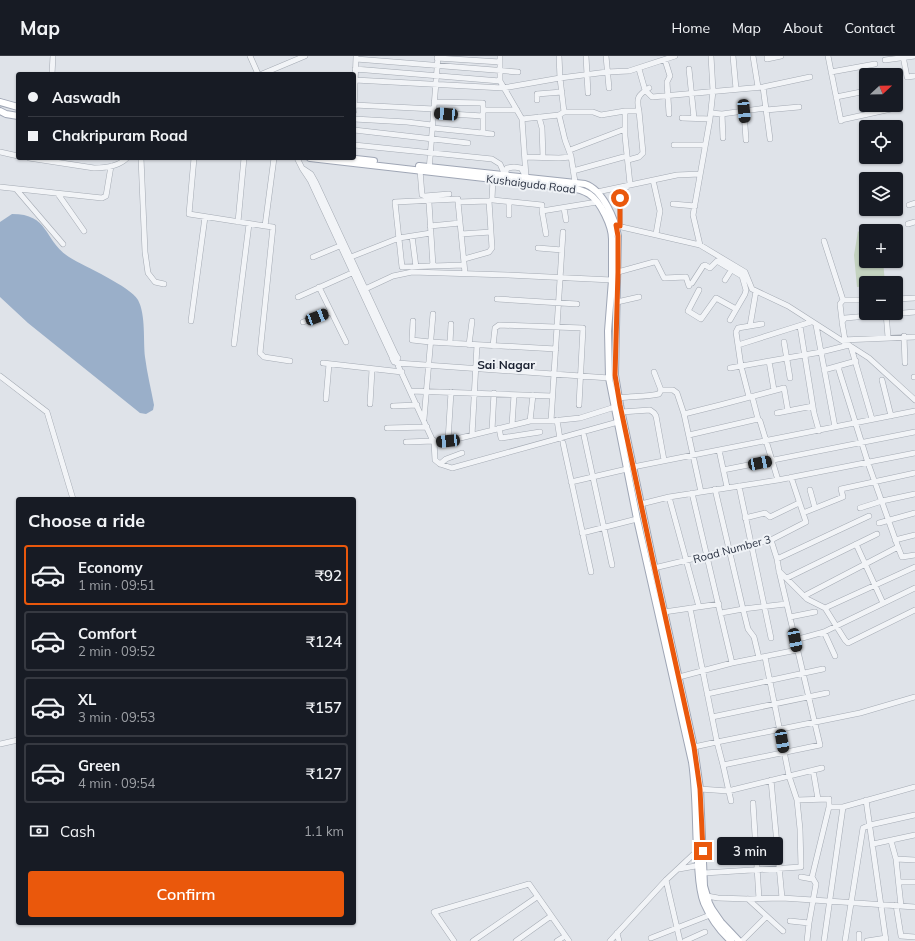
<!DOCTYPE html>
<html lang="en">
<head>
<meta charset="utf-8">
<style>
  :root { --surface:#171b24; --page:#20242c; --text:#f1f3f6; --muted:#9ea1a6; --line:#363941; --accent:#ea580c }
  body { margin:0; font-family:Mulish,sans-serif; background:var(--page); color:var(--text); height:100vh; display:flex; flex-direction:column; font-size:15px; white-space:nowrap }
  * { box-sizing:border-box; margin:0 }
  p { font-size:13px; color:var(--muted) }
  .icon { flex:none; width:22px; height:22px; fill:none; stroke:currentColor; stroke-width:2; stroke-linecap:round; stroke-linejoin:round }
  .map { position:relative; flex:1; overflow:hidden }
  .details { position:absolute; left:16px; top:441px; width:340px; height:428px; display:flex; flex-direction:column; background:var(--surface); border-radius:4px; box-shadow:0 1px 3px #0004 }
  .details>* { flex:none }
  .hud { position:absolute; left:16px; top:16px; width:340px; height:88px; border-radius:4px; box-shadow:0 1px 3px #0004; display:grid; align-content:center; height:88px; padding:0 12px; background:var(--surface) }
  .needle { width:26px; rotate:68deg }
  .controls { position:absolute; left:859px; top:12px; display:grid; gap:8px }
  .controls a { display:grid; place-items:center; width:44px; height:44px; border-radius:4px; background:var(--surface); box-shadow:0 1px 3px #0004; font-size:20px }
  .end { position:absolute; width:18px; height:18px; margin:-9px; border:5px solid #ea580c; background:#fff; box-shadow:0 0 0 2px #fff }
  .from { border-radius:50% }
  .bubble { position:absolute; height:28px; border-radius:4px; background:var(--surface); box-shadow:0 1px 3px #0004; font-size:13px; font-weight:600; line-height:28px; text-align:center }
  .car { position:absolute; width:12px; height:24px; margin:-12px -6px; border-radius:5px; box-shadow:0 0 3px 1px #0007; background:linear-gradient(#222 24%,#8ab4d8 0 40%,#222 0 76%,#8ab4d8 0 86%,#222 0) }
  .hud b { display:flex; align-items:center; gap:14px; height:38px; font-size:15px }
  .hud b+b { border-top:1px solid var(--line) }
  .hud i { width:10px; height:10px; background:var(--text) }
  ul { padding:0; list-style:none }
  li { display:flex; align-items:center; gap:12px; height:60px; margin:0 8px 6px; padding:0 4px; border:2px solid var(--line); border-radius:4px }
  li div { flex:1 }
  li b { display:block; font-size:15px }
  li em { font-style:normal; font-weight:600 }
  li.active { border-color:var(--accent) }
  li>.icon { width:36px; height:36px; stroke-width:1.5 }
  h2 { padding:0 12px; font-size:18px; line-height:48px }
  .pay { display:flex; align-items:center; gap:10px; height:44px; padding:0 12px; font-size:15px }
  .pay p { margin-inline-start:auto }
  .primary-button { display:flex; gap:8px; margin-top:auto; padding:8px 12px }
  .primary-button a { flex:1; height:46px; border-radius:4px; background:var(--accent); color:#fff; font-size:16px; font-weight:600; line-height:46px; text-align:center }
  header { display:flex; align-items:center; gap:24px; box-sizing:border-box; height:56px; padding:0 20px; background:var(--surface); border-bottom:1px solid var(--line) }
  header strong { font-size:19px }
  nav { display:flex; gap:22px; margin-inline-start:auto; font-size:14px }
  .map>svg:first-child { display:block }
  .green { fill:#c4d3c0 }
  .water { fill:#9aafc9 }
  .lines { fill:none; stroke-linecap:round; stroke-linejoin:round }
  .minor-casing { stroke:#a4aab3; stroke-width:6 }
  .major-casing { stroke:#9fa6b5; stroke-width:8 }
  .minor { stroke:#f2f4f7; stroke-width:5 }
  .major { stroke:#fff; stroke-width:6 }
  .route { stroke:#ea580c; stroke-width:5 }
  .labels { text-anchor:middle; stroke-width:4; stroke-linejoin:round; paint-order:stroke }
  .street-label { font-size:11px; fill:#283040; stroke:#eff2f6 }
  .neighbourhood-label { font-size:12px; font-weight:bold; fill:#1a2131; stroke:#eff2f6 }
</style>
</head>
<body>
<header>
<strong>Map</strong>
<nav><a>Home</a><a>Map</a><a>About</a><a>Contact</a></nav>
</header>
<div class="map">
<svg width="915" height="885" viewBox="0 0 915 885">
  <rect width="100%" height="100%" fill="#dfe3e9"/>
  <!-- green -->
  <path class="green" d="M858 175 866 184V205H883L885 227H866V230L857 231 854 199Z"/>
  <!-- water -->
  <path class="water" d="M12 158C50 158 43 184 69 201 85 211 130 230 138 244 146 259 143 285 145 301 147 317 151 333 154 349L153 354 146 358 140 357 28 267 0 241V166Z"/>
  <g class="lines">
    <!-- minor casing -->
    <g class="minor-casing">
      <path id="minor" d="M250 0 258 18
        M500 0V25L522 63
        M586 0 588 37
        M606 0 609 32
        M733 0 736 33
        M753 0 758 31
        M767 0V3L781 0
        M828 0 841 65
        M903 0 907 21 915 20
        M437 2 500 6
        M356 3 518 16
        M665 4 670 20 667 26 669 58
        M885 4 915 0
        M355 13 500 25
        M639 13 645 34 652 41 763 31 810 21
        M689 13 694 62
        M831 16 875 8
        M52 18 53 0
        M262 18 305 0
        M355 24 503 32 560 22 559 0
        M763 31 770 83
        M836 41 866 35
        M537 44V38L562 36
        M434 46 483 47V77
        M354 49 434 53
        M483 54H517
        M766 54 799 51
        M354 55 356 1
        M744 55 746 84
        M564 56H593L601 59 625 55H639C636 42 638 39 649 32
        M434 57 483 60
        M711 57 722 58 766 52
        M722 58 723 82
        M559 59 565 84 571 100 575 126
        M539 61 542 72 543 101
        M682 62 710 63
        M354 63 407 66 432 69 433 72 492 78
        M841 64 900 51
        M354 74 468 87
        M354 89 492 103 500 108 505 119
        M674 89H705
        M570 94 625 73
        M0 96 18 100
        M525 101 559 102 571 101
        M29 102 94 112C105 112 119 110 127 102
        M141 102 145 196 148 217 155 226 164 228
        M194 102 189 158 265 170 274 102
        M297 102 302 112
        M628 104 639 101 643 97 639 55
        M420 114 422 139 425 140 449 138
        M429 115 438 0
        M573 115 627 100
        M505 119 507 112 514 111 521 112 525 119
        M526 121 522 63 559 59 564 56 560 22 607 16 629 15 675 0
        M493 123 492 143 493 144 542 149V155L597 146
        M653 124 660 155 656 178
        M0 131 102 142 106 140 111 110
        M16 133 63 188
        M597 136 677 119 700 118
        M58 138 84 175
        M458 146 489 145 492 192 489 196 464 203
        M429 147 433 210
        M673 148 695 150
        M909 149 915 147
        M564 152 566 164
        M542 155 546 178
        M509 159V146
        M238 166 244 102
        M908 168 915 166
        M613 169 700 189 745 216 752 233 788 250 869 302 915 344
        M265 170 273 171 260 297 264 301 290 305
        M430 170 460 167
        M620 170V137L630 128 625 80V55
        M461 178 491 176
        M412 180 416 211
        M824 185 843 244
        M700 189 693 159 710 63 713 35 711 0
        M538 192 562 194
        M313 201 342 189
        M351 201 399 182 431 177
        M464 209 402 211 395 146 458 143V146L465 217
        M618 216 654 206H656L664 222 686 221 689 230
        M725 224 732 213
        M692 227 703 210 705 209 710 212 717 205 742 220 746 234 745 238 730 264
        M319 231 346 286
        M363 234 393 220 412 216 508 219 612 224
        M699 234 688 255 701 263 716 242 736 253
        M756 235 750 270 762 268
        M298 241 354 216
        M497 243 577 248
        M896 243 915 242
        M617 246 639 241
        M886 257 888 281
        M191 265 205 161
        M413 265 412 284 430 286 556 293
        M842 265 840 248 843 244H866
        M303 266 331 256
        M816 269 835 371
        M800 270 814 357 819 375
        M904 280 905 307
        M842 284 915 281
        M845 284 842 266 845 262 915 256
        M784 286 790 322
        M450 287 451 268
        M234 288 249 168
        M469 289 472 265
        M738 289 811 266
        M493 290 495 272 499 269 583 272 579 349
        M851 291 872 363
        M392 301 310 124 302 112 311 118 316 127 396 299 398 302 396 305 394 306 392 302V301L396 299
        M396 305 432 383 436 386 448 385 530 365H551L580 362 615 351
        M769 305 774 334
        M323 307 402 316
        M397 307 609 322
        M838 311 868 407 898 491 902 501 915 499
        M730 312 821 296 849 289
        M824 314 856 305
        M654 316 661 334H673L677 337 684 358 701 436
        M0 320 47 356 73 443
        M914 321H915
        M882 324 891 360
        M411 335 552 340
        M752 340 758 363 760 365 778 424
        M749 341 741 310 736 276 738 272 750 270
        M619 342C632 340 646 341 659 338L661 334
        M326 343 329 308
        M370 348 372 314
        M393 350 417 349
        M621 356 650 354 654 357 656 360 664 404
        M777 357 813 350
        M684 358 720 349 784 332 788 355
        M424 363 433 258
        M557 364 560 383
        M530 365 533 339
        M551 365 563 176
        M512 369 514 339
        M387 372 427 371
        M499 372 501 382 540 376
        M492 374 494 337
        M472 379 477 289
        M689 379 758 363
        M584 380 612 509
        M448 385 451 336
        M406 386 434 385 435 404 440 408 452 412 618 366
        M563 387 591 516
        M719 394 727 431
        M440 408 446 403 462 397
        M633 411 915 355
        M723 414 915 376
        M571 426 627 413
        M739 430 771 582
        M715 433 743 553 748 573 754 581 759 602
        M810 434 815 452
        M692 437 732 607
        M669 441 699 551
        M641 448 669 441 778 424 915 397
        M860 452 882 445 915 438
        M803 457 843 441 841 433 915 417
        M745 462 765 457 770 461 799 447
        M879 467 915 457
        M582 477 637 463
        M895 484 915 479
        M856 488 883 547
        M777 503 869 460
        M654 512 771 484 806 466 791 421
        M779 515 807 543 825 552 845 584 848 587 915 554
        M787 522 877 478
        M804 540 898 491
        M690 552 717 686 860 657 915 641
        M825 552 915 511
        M664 556 719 548
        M721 557 743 553 786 548
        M790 561 815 556
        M824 576 835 600
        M795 584 824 576 915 532
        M679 621 732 607 797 594
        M707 638 823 613
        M712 661 827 637
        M0 688 18 684
        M694 691 717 686 723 709
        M813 714 818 743
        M771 724 782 842
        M700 733 728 735 822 712
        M797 744 829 743V751L812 821 816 828 809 867
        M866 744 886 885
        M731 745 723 709 820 689 779 515 777 503 771 484
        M753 747 759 843
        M829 751H843L915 731
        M891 785 896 803 901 850
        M873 788 915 779
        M896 803 915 804
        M679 813 701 809
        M704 817 801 811 800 773 797 744 789 720 765 601
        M801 821 812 823
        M666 824 680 885
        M899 826H915
        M707 840 718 842 748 843 782 842 813 844 915 851
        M748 843 783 875
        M896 849 901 880 915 881
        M790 865 809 867 807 885
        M617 877 619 885
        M651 882 710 859
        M454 885 434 856 529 828 569 885
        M473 885 537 841
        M516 885 551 860
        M557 885 565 880
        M610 885 666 824 697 795H700
        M685 885 705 876
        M742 885 766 861
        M824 885 843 751
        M845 885 863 772 870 769 915 759
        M859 885V878
        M867 885 886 882"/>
    </g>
    <!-- major casing -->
    <g class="major-casing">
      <path id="major" d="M0 46 18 51
        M0 55 6 58 18 60
        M310 102 571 132C578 133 584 135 589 138 601 146 612 170 612 183V224L608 275 609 322 637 463 692 706C697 740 695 774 698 808 699 822 699 834 704 847 710 861 720 875 731 885
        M347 102 374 105
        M419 110 585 128C603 134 615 163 618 180L615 319 620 349 653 505 694 691 700 733 704 830 709 847 712 853 721 866 739 885"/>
    </g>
    <!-- minor -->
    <use href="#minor" class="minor"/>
    <!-- major -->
    <use href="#major" class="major"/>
  </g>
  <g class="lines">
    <!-- route -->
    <path class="route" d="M620 142V170L616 169 618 180V216L615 319 620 349 653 505 694 691 700 733 703 795"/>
  </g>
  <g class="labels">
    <!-- street labels -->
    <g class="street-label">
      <text transform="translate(531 128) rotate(7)" y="4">Kushaiguda Road</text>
      <text transform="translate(732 493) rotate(-15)" y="4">Road Number 3</text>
    </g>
    <!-- neighbourhood labels -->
    <g class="neighbourhood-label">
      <text x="506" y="313">Sai Nagar</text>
    </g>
  </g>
</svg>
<div class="controls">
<a><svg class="needle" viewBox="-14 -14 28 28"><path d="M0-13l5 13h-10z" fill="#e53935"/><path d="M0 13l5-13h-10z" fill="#9ea1a6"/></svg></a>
<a><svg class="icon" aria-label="locate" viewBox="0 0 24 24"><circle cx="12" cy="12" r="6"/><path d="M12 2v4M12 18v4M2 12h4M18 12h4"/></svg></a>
<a><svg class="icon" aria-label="layers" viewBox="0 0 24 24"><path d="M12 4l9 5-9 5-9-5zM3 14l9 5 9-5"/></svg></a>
<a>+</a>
<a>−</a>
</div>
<i class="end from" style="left:620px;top:142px"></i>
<i class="end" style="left:703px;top:795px"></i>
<div class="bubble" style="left:717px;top:781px;width:66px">3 min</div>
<i class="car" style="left:744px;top:55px;rotate:175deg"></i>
<i class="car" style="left:446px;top:58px;rotate:274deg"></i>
<i class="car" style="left:317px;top:261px;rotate:69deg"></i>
<i class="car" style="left:448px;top:385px;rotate:264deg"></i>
<i class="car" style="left:760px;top:407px;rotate:79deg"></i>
<i class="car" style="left:795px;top:584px;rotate:169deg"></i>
<i class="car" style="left:782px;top:685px;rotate:170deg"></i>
<div class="hud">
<b><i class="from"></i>Aaswadh</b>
<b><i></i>Chakripuram Road</b>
</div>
<section class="details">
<h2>Choose a ride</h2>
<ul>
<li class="active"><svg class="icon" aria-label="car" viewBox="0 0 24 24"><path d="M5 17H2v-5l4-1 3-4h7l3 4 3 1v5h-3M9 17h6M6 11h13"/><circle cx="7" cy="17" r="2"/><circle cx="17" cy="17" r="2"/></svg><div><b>Economy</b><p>1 min · 09:51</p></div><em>₹92</em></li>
<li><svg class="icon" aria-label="car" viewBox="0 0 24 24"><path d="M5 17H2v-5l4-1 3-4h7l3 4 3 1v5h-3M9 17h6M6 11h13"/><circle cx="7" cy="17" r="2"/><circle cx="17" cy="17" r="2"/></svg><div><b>Comfort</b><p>2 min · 09:52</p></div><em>₹124</em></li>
<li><svg class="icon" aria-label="car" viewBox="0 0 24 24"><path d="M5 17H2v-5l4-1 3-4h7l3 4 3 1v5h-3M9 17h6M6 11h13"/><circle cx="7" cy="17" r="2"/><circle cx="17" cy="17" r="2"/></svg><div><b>XL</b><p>3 min · 09:53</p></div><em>₹157</em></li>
<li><svg class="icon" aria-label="car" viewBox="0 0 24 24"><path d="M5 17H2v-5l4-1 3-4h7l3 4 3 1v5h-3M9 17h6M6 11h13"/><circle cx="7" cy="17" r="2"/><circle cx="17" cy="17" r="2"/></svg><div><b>Green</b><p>4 min · 09:54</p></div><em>₹127</em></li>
</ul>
<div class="pay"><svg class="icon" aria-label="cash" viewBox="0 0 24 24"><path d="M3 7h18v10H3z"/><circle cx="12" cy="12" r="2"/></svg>Cash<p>1.1 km</p></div>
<div class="primary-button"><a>Confirm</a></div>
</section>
</div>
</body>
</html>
